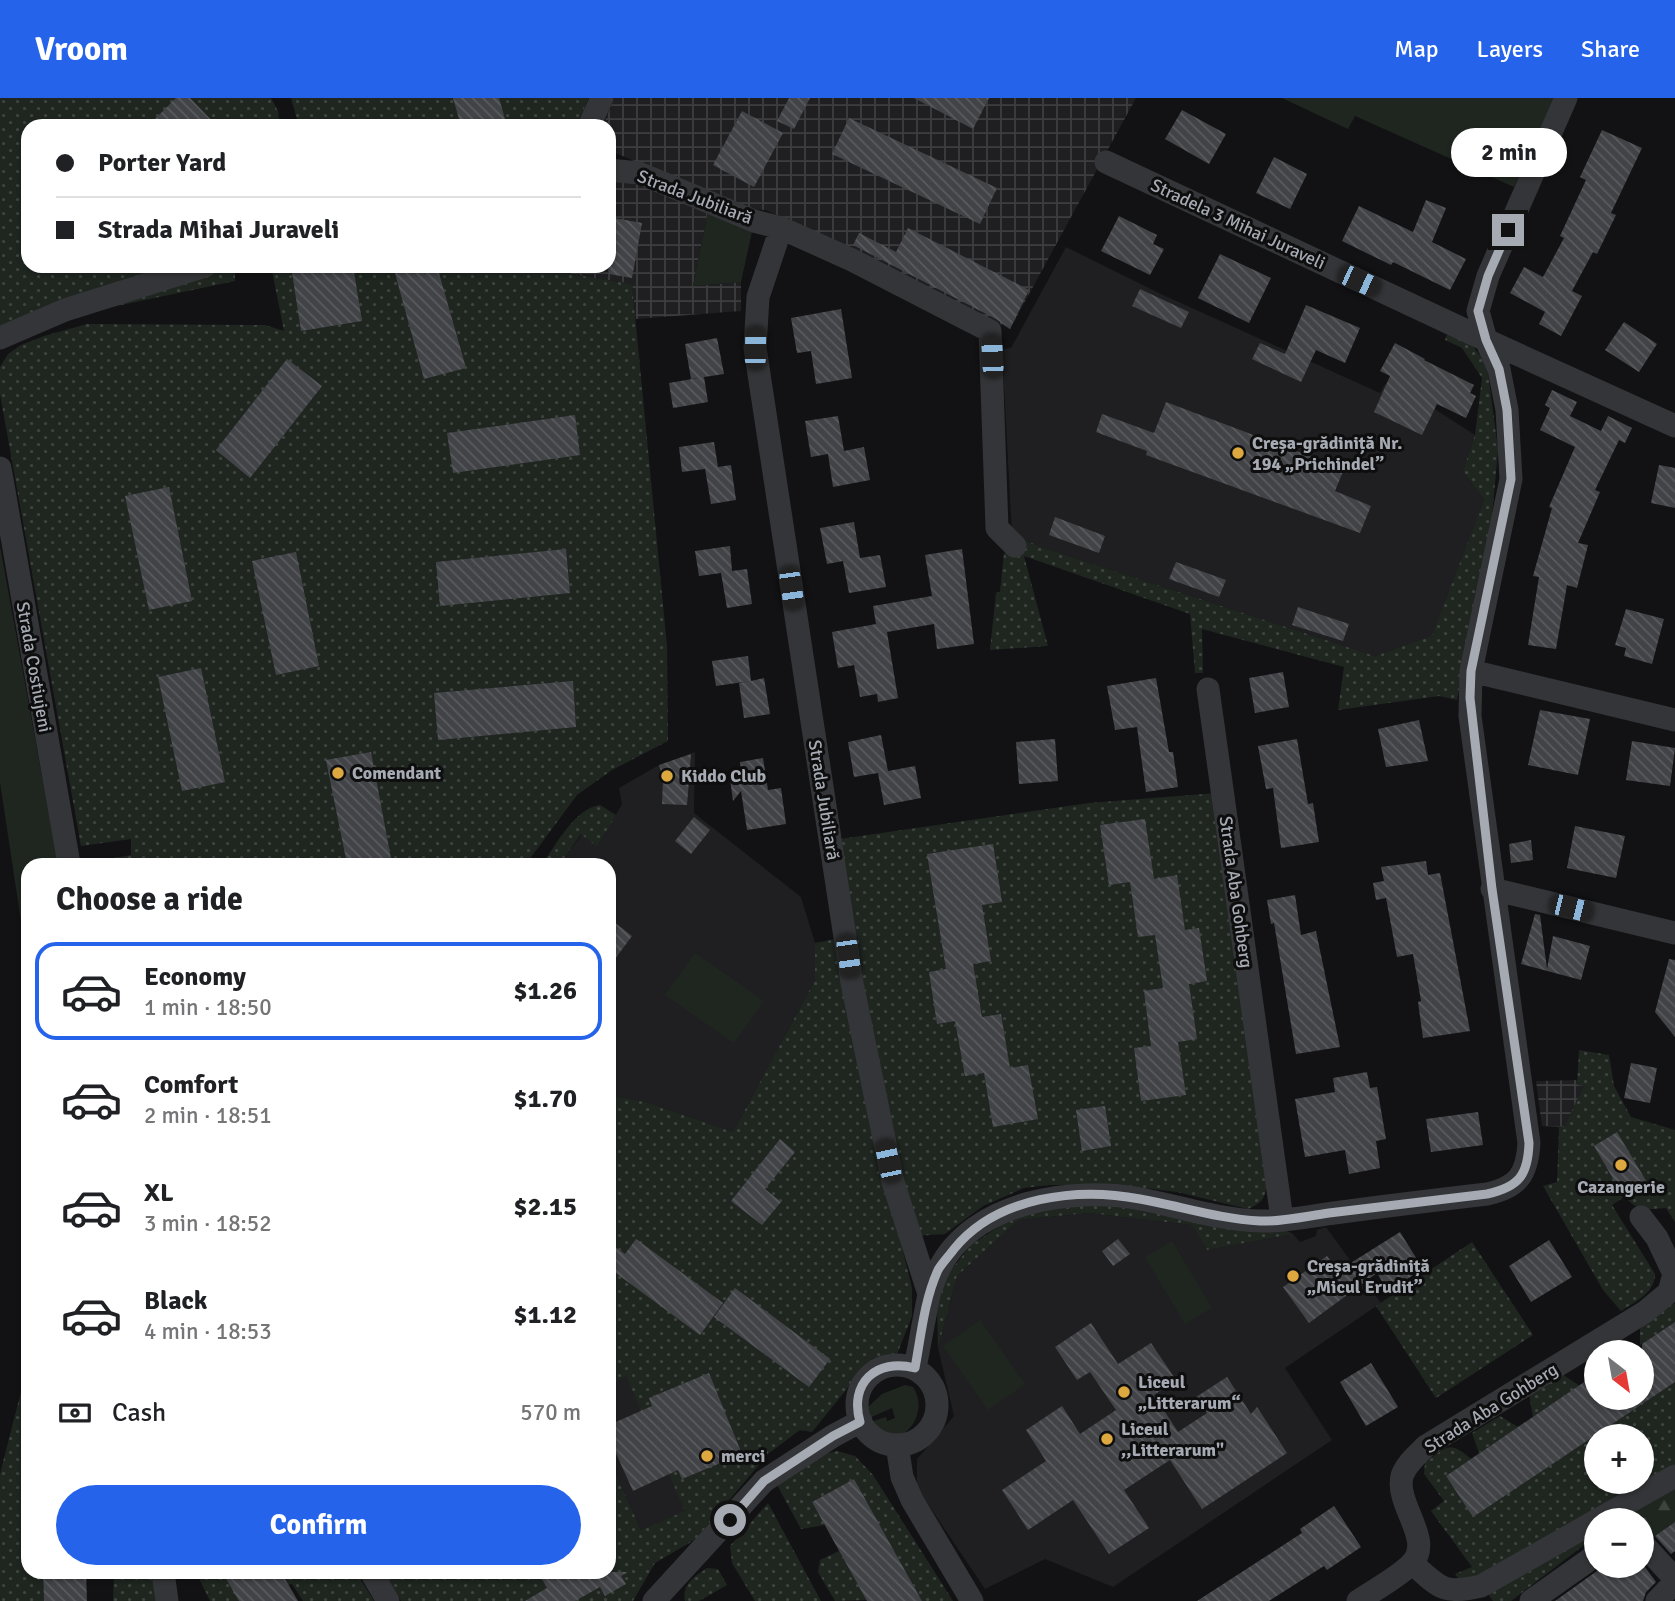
<!DOCTYPE html>
<html lang="en">
<head>
<meta charset="utf-8">
<style>
  :root { --surface:#fff; --page:#f6f6f6; --text:#202124; --muted:#757577; --line:#e0e0e0; --accent:#2563eb }
  body { margin:0; font-family:Signika,sans-serif; background:var(--page); color:var(--text); height:100vh; display:flex; flex-direction:column; font-size:26px; white-space:nowrap }
  * { box-sizing:border-box; margin:0 }
  p { font-size:23px; color:var(--muted) }
  .icon { flex:none; width:38px; height:38px; fill:none; stroke:currentColor; stroke-width:2; stroke-linecap:round; stroke-linejoin:round }
  .map { position:relative; flex:1; overflow:hidden }
  .drawer { position:absolute; left:21px; top:760px; width:595px; height:721px; display:flex; flex-direction:column; background:var(--surface); border-radius:21px; box-shadow:0 2px 5px #0004 }
  .drawer>* { flex:none }
  .banner { position:absolute; left:21px; top:21px; width:595px; height:154px; border-radius:21px; box-shadow:0 2px 5px #0004; display:grid; align-content:center; height:154px; padding:0 35px; background:var(--surface) }
  .needle { width:46px; rotate:149deg }
  .fabs { position:absolute; left:1584px; top:1242px; display:grid; gap:14px }
  .fabs a { display:grid; place-items:center; width:70px; height:70px; border-radius:50%; background:var(--surface); box-shadow:0 2px 5px #0004; font-size:35px }
  .end { position:absolute; width:32px; height:32px; margin:-16px; border:9px solid #a5aab3; background:#111; box-shadow:0 0 0 4px #111 }
  .from { border-radius:50% }
  .bubble { position:absolute; height:49px; border-radius:24px; background:var(--surface); box-shadow:0 2px 5px #0004; font-size:23px; font-weight:700; line-height:49px; text-align:center }
  .car { position:absolute; width:21px; height:42px; margin:-21px -10px; border-radius:9px; box-shadow:0 0 5px 2px #0007; background:linear-gradient(#222 24%,#8ab4d8 0 40%,#222 0 76%,#8ab4d8 0 86%,#222 0) }
  .banner b { display:flex; align-items:center; gap:24px; height:66px; font-size:26px }
  .banner b+b { border-top:2px solid var(--line) }
  .banner i { width:18px; height:18px; background:var(--text) }
  ul { padding:0; list-style:none }
  li { display:flex; align-items:center; gap:21px; height:98px; margin:0 14px 10px; padding:0 21px; border:4px solid transparent; border-radius:21px }
  li div { flex:1 }
  li b { display:block; font-size:26px }
  li em { font-style:normal; font-weight:700 }
  li.on { border-color:var(--accent) }
  li>.icon { width:63px; height:63px; stroke-width:1.5 }
  h2 { padding:0 35px; font-size:32px; line-height:84px }
  .pay { display:flex; align-items:center; gap:18px; height:77px; padding:0 35px; font-size:26px }
  .pay p { margin-inline-start:auto }
  .primary-button { display:flex; gap:14px; margin-top:auto; padding:14px 35px }
  .primary-button a { flex:1; height:80px; border-radius:42px; background:var(--accent); color:#fff; font-size:28px; font-weight:700; line-height:80px; text-align:center }
  header { display:flex; align-items:center; gap:42px; box-sizing:border-box; height:98px; padding:0 35px; background:var(--accent); color:#fff }
  header strong { font-size:33px }
  nav { display:flex; gap:38px; margin-inline-start:auto; font-size:24px }
  .map>svg:first-child { display:block }
  .built { fill:#1f1f21 }
  .industrial { fill:url(#industrial-grid) }
  .green { fill:#1f2620 }
  .forest { fill:url(#forest-firs) }
  .garden { fill:url(#garden-dots); fill-rule:evenodd }
  .building { fill:url(#building-back-hatch) }
  .lines { fill:none; stroke-linecap:round; stroke-linejoin:round }
  .minor { stroke:#343538; stroke-width:23 }
  .route { stroke:#a5aab3; stroke-width:9 }
  .poi-dot { fill:#dea840; stroke:#0e0e0f; stroke-width:2.5 }
  .labels { text-anchor:middle; stroke-width:6; stroke-linejoin:round; paint-order:stroke }
  .street-label { font-size:18px; fill:#a5aab3; stroke:#0e0e0f }
  .poi-label { font-size:18px; font-weight:bold; fill:#a5aab3; stroke:#0e0e0f; text-anchor:start }
</style>
</head>
<body>
<header>
<strong>Vroom</strong>
<nav><a>Map</a><a>Layers</a><a>Share</a></nav>
</header>
<div class="map">
<svg width="1675" height="1503" viewBox="0 0 1675 1503">
  <defs>
    <pattern id="industrial-grid" width="8" height="8" patternUnits="userSpaceOnUse" patternTransform="scale(1.75)"><rect width="8" height="8" fill="#1f1f21"/><path d="M0 4h8M4 0v8" fill="none" stroke="#3d3d3f"/></pattern>
    <pattern id="forest-firs" width="22" height="20" patternUnits="userSpaceOnUse" patternTransform="scale(1.75)"><rect width="22" height="20" fill="#1f2620"/><path d="M5 1l3.5 6h-7zM16 11l3.5 6h-7z" fill="#3d433e"/></pattern>
    <pattern id="garden-dots" width="8" height="8" patternUnits="userSpaceOnUse" patternTransform="scale(1.75)"><rect width="8" height="8" fill="#1f2620"/><path d="M2 2h.1M6 6h.1" fill="none" stroke="#3d433e" stroke-width="1.8" stroke-linecap="round"/></pattern>
    <pattern id="building-back-hatch" width="6" height="6" patternUnits="userSpaceOnUse" patternTransform="scale(1.75)"><rect width="6" height="6" fill="#424347"/><path d="M-1 5l2 2M0 0l6 6M5-1l2 2" fill="none" stroke="#5a5b5f"/></pattern>
  </defs>
  <rect width="100%" height="100%" fill="#121214"/>
  <!-- built -->
  <path class="built" d="M1066 149 1161 196 1380 295 1385 286 1427 306 1475 337 1463 373 1484 402 1433 538 1375 558 1041 449 1012 436 1002 251 1011 250Z
    M695 654 694 715 801 799 815 845V882L733 1034 646 1004 609 997V766H560L582 736 597 749 622 706 619 690 659 667Z
    M1089 1115 1192 1127 1207 1152 1293 1136 1300 1144 1316 1138 1317 1132 1326 1129 1381 1205 1285 1270 1332 1342 1113 1489 1045 1461 985 1491 917 1390V1361L954 1318 938 1250 957 1178 1019 1122Z
    M626 1277 686 1413 641 1432 609 1360V1288Z"/>
  <!-- industrial -->
  <path class="industrial" d="M614 0H1136L1010 231 852 151 766 112 744 111 609 52V28H603Z
    M612 82 648 88 708 113 693 188 741 184V213L636 221 632 186 571 176 573 168H609V95Z
    M1578 982 1584 988 1564 1029 1542 1028 1536 983Z"/>
  <!-- green -->
  <path class="green" d="M1282 0H1556L1514 89 1355 18 1348 31Z
    M708 113 753 129 741 184 693 188Z
    M0 448 58 766H28V870L0 684Z
    M695 855 764 903 734 945 665 897Z
    M1172 1143 1212 1210 1185 1226 1145 1159Z
    M980 1222 1025 1286 988 1312 943 1248Z
    M905 1287 913 1289C934 1320 891 1364 867 1325L886 1319 887 1323 895 1320 892 1310 867 1321V1310L882 1296Z"/>
  <!-- forest -->
  <path class="forest" d="M1675 1386V1424L1655 1438 1642 1429V1423H1634L1624 1416Z"/>
  <!-- garden -->
  <path class="garden" d="M0 0H271L278 13 280 28H28V168H168L0 228Z
    M291 0H589L576 28H299Z
    M228 168H235V183L112 209 111 203Z
    M271 168H573L571 176 632 186 667 548 668 643 612 672 577 697 526 766H90L91 764 131 757V741L81 748 0 296V269L8 256 21 247 44 238 87 226 265 227 284 233Z
    M1448 234 1469 243 1487 267 1498 352 1492 418 1457 602 1439 598 1338 612 1344 569 1202 531 1203 575H1195L1190 516 1024 458 1048 548 990 552 996 495 1000 494 1004 455 1023 457V441L1041 449 1375 558 1432 538 1484 402 1463 373 1475 337 1482 280 1462 250 1445 242Z
    M1217 695 1267 1082C1266 1099 1263 1105 1248 1111L1177 1094 1120 1087H1049L1024 1090 983 1108 945 1136 915 1138 871 939 840 741 1089 705Z
    M600 707 616 717 597 749 581 736 560 766H542C557 746 574 711 600 707Z
    M835 841 886 1084 912 1190V1218L896 1259 863 1271 812 1334 800 1332 769 1355 696 1441 655 1465 633 1503H401L384 1474H609V1360L641 1432 685 1413 626 1278 609 1288V997L646 1004 733 1034 815 882V845Z
    M1579 952 1609 957 1614 988 1631 1019 1675 1032V1124L1666 1110 1640 1112 1624 1099 1612 1107 1655 1176C1655 1195 1635 1204 1621 1213L1603 1192 1543 1088 1557 1084 1559 1028 1564 1029 1584 988 1577 987ZM1617 1035 1647 1085 1624 1099 1595 1048Z
    M1091 1105 1287 1133 1293 1136 1207 1152 1192 1127 1089 1115 1019 1122 957 1178 938 1250 937 1210 941 1185 971 1147 1016 1117Z
    M1472 1144 1533 1237 1436 1300 1376 1208Z
    M1672 1205 1675 1206V1224L1640 1247V1225Z
    M28 1266V1474H43L44 1503H0V1376Z
    M1562 1276 1580 1288 1533 1319 1529 1296Z
    M1675 1284V1369L1479 1483H1460L1455 1476 1472 1469 1431 1413 1444 1403 1424 1376 1425 1364C1447 1350 1448 1341 1471 1361L1446 1378 1473 1418ZM1596 1339H1642V1384H1596Z
    M1500 1318 1518 1329 1479 1355 1472 1335Z
    M837 1353 855 1358 873 1377 953 1503H922L854 1381 812 1404 825 1427 801 1431 776 1385 824 1356Z
    M768 1405 821 1503H755L732 1465 730 1448Z
    M1596 1432V1438L1511 1503H1493L1487 1494Z
    M839 1453 867 1502 835 1503 818 1474 820 1462Z
    M707 1470 718 1471 727 1487 699 1503H685C682 1486 694 1479 707 1470Z
    M114 1474H156L158 1503H113Z
    M196 1474H222L239 1503H210Z
    M281 1474H356L374 1503H303L292 1486 289 1487Z"/>
  <!-- building -->
  <path class="building" d="M176 0H190L217 28H148Z
    M453 0H499L507 28H461Z
    M789 0H810L794 31 777 23Z
    M914 0H989L973 31Z
    M1182 12 1226 36 1209 66 1165 41Z
    M742 13 783 35 754 89 713 67Z
    M849 20 997 90 980 126 832 56Z
    M1602 32 1642 50 1611 115 1616 117 1597 156 1593 154 1572 193 1582 198 1561 238 1539 226 1545 214 1510 195 1524 169 1543 179 1564 140 1560 138 1586 82 1580 79Z
    M1274 59 1307 76 1290 111 1256 95Z
    M1426 102 1446 110 1432 144 1466 161 1450 192 1393 164 1391 167 1342 143 1359 108 1413 134Z
    M1119 118 1157 137 1153 146 1164 151 1150 177 1101 153Z
    M609 119 642 125 632 180 609 176Z
    M908 130 1029 192 1010 231 996 221 853 147 859 135 896 154Z
    M1220 156 1271 180 1249 225 1198 200Z
    M291 168H353L362 223 301 233Z
    M393 168H437L466 270 424 281Z
    M1140 191 1189 214 1181 230 1132 208Z
    M1306 207 1360 230 1345 265 1316 252 1301 284 1252 261 1260 245 1285 256Z
    M841 211 852 280 816 286 811 253 797 255 791 220Z
    M1624 224 1657 246 1639 274 1605 252Z
    M717 240 724 276 691 281 685 246Z
    M1395 245 1425 261 1424 262 1474 287 1470 295 1476 298 1466 320 1437 306 1422 337 1374 314 1390 278 1380 273Z
    M287 261 322 288 250 380 216 352Z
    M704 279 708 304 673 310 669 285Z
    M1552 292 1577 304 1570 318 1601 333 1608 318 1632 330 1625 345 1619 342 1595 392 1600 394 1578 445 1588 447 1577 490 1567 487 1556 551 1528 547 1539 479 1533 478 1552 410 1549 409 1575 349 1540 332 1550 310 1545 307Z
    M1166 304 1344 371 1335 393 1371 408 1360 435 1146 357 1147 353 1096 334 1102 316 1154 335Z
    M575 317 580 357 453 375 447 335Z
    M838 318 844 353 864 349 870 382 833 389 828 356 811 359 805 323Z
    M714 344 718 369 731 367 736 402 711 406 705 371 682 374 679 349Z
    M1659 367 1675 370V410L1651 405Z
    M169 389 192 503 149 512 125 398Z
    M1055 419 1105 438 1099 455 1049 437Z
    M854 424 860 460 880 457 886 489 849 495 843 463 827 466 820 430Z
    M730 448 732 473 747 471 752 506 727 510 721 475 699 478 695 453Z
    M566 451 570 495 440 508 436 464Z
    M962 451 974 546 937 551 934 526 887 534 898 600 878 604 877 596 860 599 854 567 838 570 832 534 876 526 873 508 932 498 925 457Z
    M296 454 319 568 276 577 252 463Z
    M1176 464 1226 482 1219 499 1169 481Z
    M1298 509 1349 526 1343 543 1292 527Z
    M1626 511 1664 521 1652 566 1624 558 1626 550 1615 547Z
    M748 558 751 583 764 580 770 616 744 620 739 585 750 583 716 588 712 563Z
    M201 570 225 684 182 693 158 579Z
    M1283 574 1289 609 1255 615 1249 580Z
    M1156 580 1169 654H1173L1178 689 1146 694 1137 629 1115 632 1107 588Z
    M573 583 576 629 438 642 434 595Z
    M1540 612 1590 621 1578 677 1528 667Z
    M1419 622 1428 663 1386 669 1378 631Z
    M881 637 888 673 915 668 921 700 884 707 878 675 854 679 848 644Z
    M1055 641 1058 683 1019 686 1016 644Z
    M1297 641 1308 706 1313 705 1319 744 1281 750 1273 690 1266 691 1258 648Z
    M1632 643 1675 650 1670 688 1626 682Z
    M371 654 392 766H347L326 662Z
    M691 656 687 707 662 706 663 680 659 667Z
    M763 660 768 692 781 690 786 726 747 732 741 693 733 703 729 673 741 671 740 664Z
    M694 719 710 732 691 756 675 743Z
    M1145 721 1154 781 1177 777 1185 832 1199 830 1207 883 1189 886 1197 941 1178 944 1186 997 1141 1003 1134 950 1151 948 1144 893 1163 890 1155 837 1138 839 1130 784 1109 787 1100 727Z
    M1575 728 1625 738 1616 780 1567 770Z
    M1531 742 1533 762 1511 765 1509 746Z
    M993 746 1002 804 982 807 991 863 973 866 982 919 1001 916 1010 970 1028 967 1038 1021 993 1029 984 975 965 978 955 923 937 926 929 874 946 871 927 756Z
    M1426 763 1428 777 1440 775 1470 933 1423 940 1418 904 1421 903 1413 856 1397 859 1386 800 1376 802 1373 785 1384 783 1381 769Z
    M1295 797 1301 837 1316 833 1340 949 1296 956 1274 825 1271 826 1267 802Z
    M1535 816 1540 817 1547 871 1553 838 1590 848 1581 882 1521 866Z
    M609 820 632 838 609 869Z
    M1669 861 1675 862V939L1655 914Z
    M1631 965 1657 970 1650 1005 1624 1000Z
    M1367 974 1370 990 1377 989 1386 1041 1376 1043 1380 1070 1349 1076 1345 1052 1305 1059 1295 1001 1335 994 1333 980Z
    M1105 1008 1111 1048 1082 1053 1076 1012Z
    M1478 1014 1483 1047 1431 1054 1426 1021Z
    M1617 1034 1648 1086 1624 1099 1594 1048Z
    M780 1041 795 1054 765 1091 781 1104 762 1127 731 1103Z
    M1400 1134 1423 1171 1388 1193 1377 1175 1309 1225 1283 1189 1327 1158 1338 1173Z
    M636 1141 723 1205 700 1237 609 1170V1145L625 1156Z
    M1118 1141 1130 1156 1113 1168 1102 1153Z
    M1549 1142 1572 1179 1531 1204 1509 1168Z
    M735 1190 830 1261 809 1289 714 1219Z
    M1675 1224V1284L1473 1419 1446 1378 1596 1276V1300H1642V1246Z
    M1091 1225 1118 1266 1151 1245 1176 1282 1154 1297 1178 1334 1207 1315 1196 1299 1227 1279 1251 1316 1257 1309 1287 1355 1202 1411 1170 1362 1124 1392 1149 1430 1109 1456 1073 1402 1028 1432 1002 1392 1046 1363 1026 1332 1062 1308 1080 1336 1116 1312 1090 1274 1077 1282 1055 1249Z
    M1371 1265 1398 1309 1366 1328 1340 1284Z
    M709 1275 742 1356 682 1381 678 1372 633 1393 609 1340V1327L652 1308 649 1300Z
    M854 1381 922 1503H867L812 1404Z
    M1334 1408 1361 1449 1327 1472 1324 1468 1269 1503H1197L1302 1435 1300 1431Z
    M1675 1424V1453L1671 1456 1655 1438Z
    M1642 1465 1656 1484 1646 1494 1643 1503H1555L1604 1468H1642Z
    M43 1474H86L87 1503H44Z
    M222 1474H281L298 1503H239Z
    M538 1474H628L621 1478 626 1486 605 1498 600 1489 575 1503H525L547 1490Z"/>
  <g class="lines">
    <!-- minor -->
    <path class="minor" d="M589 28 602 0
      M1106 64 1486 242 1675 328
      M609 72 639 75 754 123 781 130 852 162 990 233 997 430 1015 448
      M781 130 758 199 755 250 852 885 893 1084 929 1196 915 1270
      M0 240 65 212 205 168
      M0 370 69 766
      M1471 573 1675 622
      M1208 591 1282 1121
      M1492 791 1675 835
      M929 1196C932 1188 935 1179 939 1171 973 1103 1073 1088 1141 1101 1181 1109 1220 1122 1261 1123 1285 1124 1311 1118 1334 1115 1385 1108 1436 1102 1487 1096 1518 1089 1527 1077 1529 1045L1470 618 1471 573 1511 381 1507 312 1499 271 1486 242 1478 213 1488 178 1566 0
      M857 1307a40 40 0 1 1 80 0a40 40 0 1 1-80 0Z
      M897 1347 902 1379 912 1402 972 1503
      M1642 1445 1675 1481
      M1412 1465C1440 1490 1443 1497 1481 1488L1675 1378
      M163 1474 167 1503
      M371 1474 388 1503
      M654 1503 764 1383 833 1338 861 1323
      M1358 1503C1374 1492 1399 1479 1412 1465 1434 1442 1395 1407 1402 1378 1406 1366 1418 1356 1426 1348L1645 1214 1669 1194 1674 1176 1657 1140 1641 1119
      M1531 1503 1596 1457
      M1657 1503 1675 1484"/>
  </g>
  <g class="lines">
    <!-- route -->
    <path class="route" d="M730 1422 764 1383 833 1338 860 1324C849 1285 876 1260 915 1270 921 1238 924 1203 938 1172 942 1165 949 1158 954 1151 997 1098 1078 1089 1140 1101 1180 1108 1219 1121 1260 1123 1282 1124 1307 1118 1329 1115 1382 1109 1434 1102 1487 1096 1519 1089 1528 1077 1529 1045L1492 791 1470 600 1471 573 1511 381 1507 312 1503 291 1499 271 1486 242 1478 213 1488 178 1508 132"/>
  </g>
  <!-- markers -->
  <g class="poi-dot">
    <circle cx="1238" cy="355" r="7"/>
    <circle cx="338" cy="675" r="7"/>
    <circle cx="667" cy="678" r="7"/>
    <circle cx="1621" cy="1067" r="7"/>
    <circle cx="1293" cy="1178" r="7"/>
    <circle cx="1124" cy="1294" r="7"/>
    <circle cx="1107" cy="1341" r="7"/>
    <circle cx="707" cy="1358" r="7"/>
  </g>
  <g class="labels">
    <!-- street labels -->
    <g class="street-label">
      <text transform="translate(695 99) rotate(21)" y="6">Strada Jubiliară</text>
      <text transform="translate(1238 126) rotate(25)" y="6">Stradela 3 Mihai Juraveli</text>
      <text transform="translate(34 569) rotate(80)" y="6">Strada Costiujeni</text>
      <text transform="translate(824 702) rotate(81)" y="6">Strada Jubiliară</text>
      <text transform="translate(1236 794) rotate(82)" y="6">Strada Aba Gohberg</text>
      <text transform="translate(1491 1310) rotate(-32)" y="6">Strada Aba Gohberg</text>
    </g>
    <!-- poi labels -->
    <g class="poi-label">
      <text x="1252" y="351">Creșa-grădiniță Nr.<tspan x="1252" dy="21">194 „Prichindel”</tspan></text>
      <text x="352" y="681">Comendant</text>
      <text x="681" y="684">Kiddo Club</text>
      <text x="1621" y="1095" text-anchor="middle">Cazangerie</text>
      <text x="1307" y="1174">Creșa-grădiniță<tspan x="1307" dy="21">„Micul Erudit”</tspan></text>
      <text x="1138" y="1290">Liceul<tspan x="1138" dy="21">„Litterarum“</tspan></text>
      <text x="1121" y="1337">Liceul<tspan x="1121" dy="21">,,Litterarum"</tspan></text>
      <text x="721" y="1364">merci</text>
    </g>
  </g>
</svg>
<div class="fabs">
<a><svg class="needle" viewBox="-14 -14 28 28"><path d="M0-13l5 13h-10z" fill="#e53935"/><path d="M0 13l5-13h-10z" fill="#757577"/></svg></a>
<a>+</a>
<a>−</a>
</div>
<i class="end from" style="left:730px;top:1422px"></i>
<i class="end" style="left:1508px;top:132px"></i>
<div class="bubble" style="left:1451px;top:30px;width:116px">2 min</div>
<i class="car" style="left:1359px;top:183px;rotate:115deg"></i>
<i class="car" style="left:755px;top:250px;rotate:1deg"></i>
<i class="car" style="left:992px;top:258px;rotate:357deg"></i>
<i class="car" style="left:791px;top:490px;rotate:172deg"></i>
<i class="car" style="left:1571px;top:810px;rotate:104deg"></i>
<i class="car" style="left:848px;top:858px;rotate:172deg"></i>
<i class="car" style="left:888px;top:1063px;rotate:348deg"></i>
<div class="banner">
<b><i class="from"></i>Porter Yard</b>
<b><i></i>Strada Mihai Juraveli</b>
</div>
<section class="drawer">
<h2>Choose a ride</h2>
<ul>
<li class="on"><svg class="icon" aria-label="car" viewBox="0 0 24 24"><path d="M5 17H2v-5l4-1 3-4h7l3 4 3 1v5h-3M9 17h6M6 11h13"/><circle cx="7" cy="17" r="2"/><circle cx="17" cy="17" r="2"/></svg><div><b>Economy</b><p>1 min · 18:50</p></div><em>$1.26</em></li>
<li><svg class="icon" aria-label="car" viewBox="0 0 24 24"><path d="M5 17H2v-5l4-1 3-4h7l3 4 3 1v5h-3M9 17h6M6 11h13"/><circle cx="7" cy="17" r="2"/><circle cx="17" cy="17" r="2"/></svg><div><b>Comfort</b><p>2 min · 18:51</p></div><em>$1.70</em></li>
<li><svg class="icon" aria-label="car" viewBox="0 0 24 24"><path d="M5 17H2v-5l4-1 3-4h7l3 4 3 1v5h-3M9 17h6M6 11h13"/><circle cx="7" cy="17" r="2"/><circle cx="17" cy="17" r="2"/></svg><div><b>XL</b><p>3 min · 18:52</p></div><em>$2.15</em></li>
<li><svg class="icon" aria-label="car" viewBox="0 0 24 24"><path d="M5 17H2v-5l4-1 3-4h7l3 4 3 1v5h-3M9 17h6M6 11h13"/><circle cx="7" cy="17" r="2"/><circle cx="17" cy="17" r="2"/></svg><div><b>Black</b><p>4 min · 18:53</p></div><em>$1.12</em></li>
</ul>
<div class="pay"><svg class="icon" aria-label="cash" viewBox="0 0 24 24"><path d="M3 7h18v10H3z"/><circle cx="12" cy="12" r="2"/></svg>Cash<p>570 m</p></div>
<div class="primary-button"><a>Confirm</a></div>
</section>
</div>
</body>
</html>
